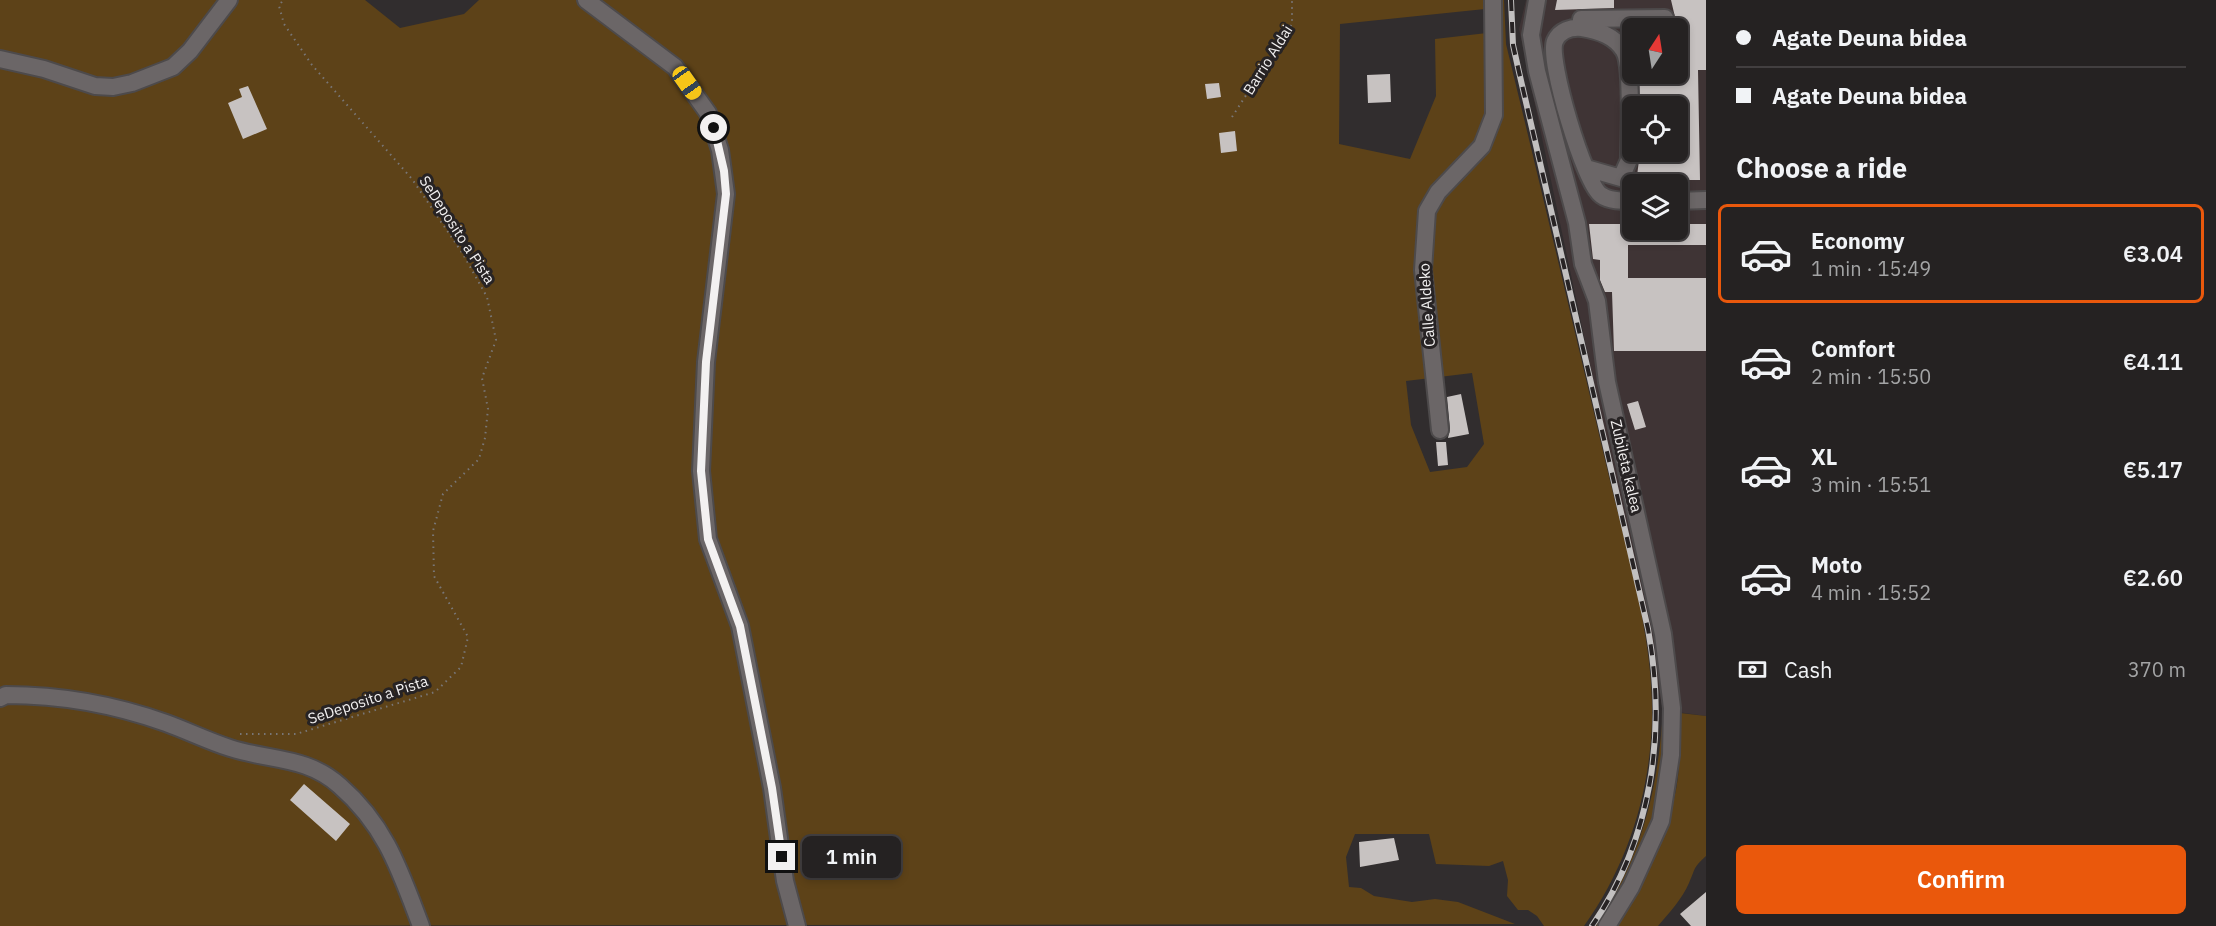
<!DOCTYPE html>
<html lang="en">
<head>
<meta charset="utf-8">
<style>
  :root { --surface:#252222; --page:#312f2f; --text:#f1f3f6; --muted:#a3a4a5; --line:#423f40; --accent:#ea580c }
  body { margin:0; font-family:"IBM Plex Sans",sans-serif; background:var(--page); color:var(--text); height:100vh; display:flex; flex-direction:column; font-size:22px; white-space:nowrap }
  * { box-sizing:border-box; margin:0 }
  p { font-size:20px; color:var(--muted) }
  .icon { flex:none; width:33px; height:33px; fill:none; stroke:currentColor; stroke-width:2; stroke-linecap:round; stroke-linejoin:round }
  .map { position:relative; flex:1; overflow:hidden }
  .panel { display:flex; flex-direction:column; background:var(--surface); width:510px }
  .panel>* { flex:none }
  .banner { display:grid; align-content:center; height:132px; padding:0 30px; background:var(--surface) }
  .needle { width:39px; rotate:12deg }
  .tools { position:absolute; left:1622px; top:18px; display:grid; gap:12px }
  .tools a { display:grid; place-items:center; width:66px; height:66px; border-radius:9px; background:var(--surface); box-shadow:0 3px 9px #0003,0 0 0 2px var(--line); font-size:30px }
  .end { position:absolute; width:27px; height:27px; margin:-14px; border:8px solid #f3f1f1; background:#111; box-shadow:0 0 0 3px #111 }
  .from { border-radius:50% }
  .bubble { position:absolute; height:42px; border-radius:9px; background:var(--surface); box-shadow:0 3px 9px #0003,0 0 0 2px var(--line); font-size:20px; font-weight:600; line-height:42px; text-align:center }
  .car { position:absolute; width:18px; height:36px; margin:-18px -9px; border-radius:8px; box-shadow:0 0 4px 2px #0007; background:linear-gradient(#f5c518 24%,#345 0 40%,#f5c518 0 76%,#345 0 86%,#f5c518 0) }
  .banner b { display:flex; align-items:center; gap:21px; height:57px; font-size:22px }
  .banner b+b { border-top:2px solid var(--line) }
  .banner i { width:15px; height:15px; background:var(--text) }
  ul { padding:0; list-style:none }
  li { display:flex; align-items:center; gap:18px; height:99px; margin:0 12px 9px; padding:0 18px; border:3px solid transparent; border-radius:9px }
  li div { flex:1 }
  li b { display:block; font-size:22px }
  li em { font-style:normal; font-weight:600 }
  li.selected { border-color:var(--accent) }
  li>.icon { width:54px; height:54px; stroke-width:1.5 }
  h2 { padding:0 30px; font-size:27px; line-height:72px }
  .pay { display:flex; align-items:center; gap:15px; height:66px; padding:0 30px; font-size:22px }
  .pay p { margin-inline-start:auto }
  .primary-button { display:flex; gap:12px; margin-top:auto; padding:12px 30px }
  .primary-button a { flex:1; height:69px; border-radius:9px; background:var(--accent); color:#fff; font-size:24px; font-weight:600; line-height:69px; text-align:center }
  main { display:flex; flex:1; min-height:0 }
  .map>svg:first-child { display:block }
  .built { fill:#3f3435; fill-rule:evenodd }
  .green { fill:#5d4218; fill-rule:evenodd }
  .building { fill:#c7c2c1 }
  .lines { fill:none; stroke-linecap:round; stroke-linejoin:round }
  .minor-casing { stroke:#4d4a4b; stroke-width:20 }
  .path { stroke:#797676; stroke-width:2; stroke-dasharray:1.5 4.5; stroke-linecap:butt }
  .minor { stroke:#6b6667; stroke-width:16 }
  .rail-casing { stroke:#c2c0c0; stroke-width:6 }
  .rail { stroke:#272324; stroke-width:4; stroke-dasharray:11; stroke-linecap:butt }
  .route { stroke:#f3f1f1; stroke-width:8 }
  .labels { text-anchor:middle; stroke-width:6; stroke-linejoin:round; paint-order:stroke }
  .street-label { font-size:15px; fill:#f3f1f1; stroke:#272324 }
</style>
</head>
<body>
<main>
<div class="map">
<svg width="1706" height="926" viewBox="0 0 1706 926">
  <rect width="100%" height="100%" fill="#312d2e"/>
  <!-- built -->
  <path class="built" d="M1526 0H1706V716L1663 710 1519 29ZM1632 28H1677V74H1632ZM1632 106H1677V152H1632ZM1632 184H1677V230H1632Z"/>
  <!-- green -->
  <path class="green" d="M0 0H365L400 28 464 14 479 0H1504L1506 44C1540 184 1573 324 1606 464 1625 546 1654 636 1652 720 1650 794 1627 866 1584 926H1544L1537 916 1528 910H1518L1507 896 1508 880 1503 861 1489 866 1436 864 1429 834H1355L1346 857 1349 887 1361 888 1374 896 1412 902 1435 899 1458 902 1515 924 0 926ZM1485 9 1487 33 1435 39 1436 96 1410 159 1339 144 1340 24ZM1472 373 1484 444 1467 467 1430 472 1411 425 1406 381Z
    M1663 710 1667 711 1665 777 1656 820 1602 926H1596C1641 857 1658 792 1663 710Z
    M1680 713 1706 716V856C1692 869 1696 868 1689 883 1682 899 1669 913 1658 926H1612C1633 889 1659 851 1671 810 1681 779 1680 745 1680 713Z"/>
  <!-- building -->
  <path class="building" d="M1557 0H1614V8L1555 10Z
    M1671 0H1706V70H1698L1700 180H1679V184H1636L1640 152H1677V106H1640L1639 74H1677V28H1673L1675 17Z
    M1390 74 1391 102 1368 103 1367 75Z
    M1219 83 1221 97 1207 99 1205 84Z
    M248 86 267 129 243 139 228 103 242 97 239 89Z
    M1235 131 1237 151 1221 153 1219 133Z
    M1589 224H1632V230H1677V224H1706V245H1628V278H1706V351H1614L1612 292H1605L1600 280V260L1593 259Z
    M1461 394 1469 434 1448 438 1450 429 1447 397Z
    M1638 401 1646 427 1635 430 1627 404Z
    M1436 442H1446L1448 465 1438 466Z
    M304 784 350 824 336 841 290 800Z
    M1394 838 1399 860 1360 867 1359 842Z
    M856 849 860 865 843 869 840 853Z
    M1706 892V926H1691L1680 914Z"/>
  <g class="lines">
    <!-- minor casing -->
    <g class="minor-casing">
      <path id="minor" d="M586 0 675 67 708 113 720 150 726 194 706 362 701 471 708 539 740 626 772 788 785 881 797 926
        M1537 0 1531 35 1537 71 1577 223 1583 264 1597 301 1607 382 1663 634 1672 708 1671 755 1661 821 1631 887 1607 926
        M1581 28V19L1665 18
        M0 59 44 69 95 86 113 87 132 83 173 67 190 51 229 0
        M1586 168 1621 178 1629 160C1629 139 1633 67 1624 51 1615 36 1599 31 1582 28 1571 27 1560 30 1555 41 1547 59 1585 185 1601 195 1609 201 1622 201 1632 201
        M1677 201 1706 200
        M1440 430 1423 270 1427 211 1438 192 1482 146 1494 115 1493 0
        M0 698 6 695C62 695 113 704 166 723 188 731 208 741 230 748 270 761 307 756 340 786 386 826 400 871 421 926"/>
    </g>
    <!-- path -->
    <path class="path" d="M1232 117 1292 24V0
      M240 734H296L435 692 461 667 468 637 434 576 433 531 443 494 479 459 485 438 488 409 482 378 496 340 487 297 463 254 412 179 312 65 284 24 279 6 283 0"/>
    <!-- minor -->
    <use href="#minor" class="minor"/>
    <!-- rail casing -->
    <g class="rail-casing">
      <path id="rail" d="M1511 0 1513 45 1519 72 1648 629C1667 733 1652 838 1592 926"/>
    </g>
    <!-- rail -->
    <use href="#rail" class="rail"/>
  </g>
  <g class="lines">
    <!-- route -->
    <path class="route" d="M714 128 724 171 726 194 706 362 701 471 708 539 740 626 772 788 782 857"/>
  </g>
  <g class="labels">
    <!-- street labels -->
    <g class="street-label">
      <text transform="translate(1268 60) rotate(-58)" y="5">Barrio Aldai</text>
      <text transform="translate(457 230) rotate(57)" y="5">SeDeposito a Pista</text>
      <text transform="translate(1427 305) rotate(-94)" y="5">Calle Aldeko</text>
      <text transform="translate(1626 466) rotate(77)" y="5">Zubileta kalea</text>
      <text transform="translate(368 700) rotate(-18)" y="5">SeDeposito a Pista</text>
    </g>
  </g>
</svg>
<div class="tools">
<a><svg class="needle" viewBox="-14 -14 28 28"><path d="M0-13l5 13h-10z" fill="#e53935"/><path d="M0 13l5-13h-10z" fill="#a3a4a5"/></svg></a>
<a><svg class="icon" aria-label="locate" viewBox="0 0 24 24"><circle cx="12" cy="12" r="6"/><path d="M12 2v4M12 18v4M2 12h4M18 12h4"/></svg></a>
<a><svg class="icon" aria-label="layers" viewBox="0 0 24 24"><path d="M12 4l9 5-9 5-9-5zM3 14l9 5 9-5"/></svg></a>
</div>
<i class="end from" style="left:714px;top:128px"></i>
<i class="end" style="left:782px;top:857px"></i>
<div class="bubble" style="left:802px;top:836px;width:99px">1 min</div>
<i class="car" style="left:687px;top:83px;rotate:145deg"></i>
</div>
<section class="panel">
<div class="banner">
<b><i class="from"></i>Agate Deuna bidea</b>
<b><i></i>Agate Deuna bidea</b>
</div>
<h2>Choose a ride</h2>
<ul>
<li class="selected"><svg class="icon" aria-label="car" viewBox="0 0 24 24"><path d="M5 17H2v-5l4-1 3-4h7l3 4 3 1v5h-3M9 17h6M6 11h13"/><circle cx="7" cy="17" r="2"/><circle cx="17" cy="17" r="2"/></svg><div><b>Economy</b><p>1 min · 15:49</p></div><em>€3.04</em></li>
<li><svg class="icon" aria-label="car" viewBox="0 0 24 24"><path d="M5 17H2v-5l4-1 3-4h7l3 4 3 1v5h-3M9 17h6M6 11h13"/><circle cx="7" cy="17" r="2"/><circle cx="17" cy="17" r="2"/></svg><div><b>Comfort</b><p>2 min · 15:50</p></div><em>€4.11</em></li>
<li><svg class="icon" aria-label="car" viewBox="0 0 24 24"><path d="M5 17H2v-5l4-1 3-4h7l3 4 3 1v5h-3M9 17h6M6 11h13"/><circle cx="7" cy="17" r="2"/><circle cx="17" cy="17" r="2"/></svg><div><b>XL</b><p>3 min · 15:51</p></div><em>€5.17</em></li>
<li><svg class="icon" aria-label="car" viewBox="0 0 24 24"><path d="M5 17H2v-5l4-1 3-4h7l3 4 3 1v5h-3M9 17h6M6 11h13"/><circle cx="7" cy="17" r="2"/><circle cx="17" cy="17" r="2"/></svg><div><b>Moto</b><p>4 min · 15:52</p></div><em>€2.60</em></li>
</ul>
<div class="pay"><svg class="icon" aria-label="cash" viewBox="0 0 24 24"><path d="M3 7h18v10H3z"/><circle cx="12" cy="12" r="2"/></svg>Cash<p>370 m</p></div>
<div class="primary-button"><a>Confirm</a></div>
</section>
</main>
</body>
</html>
